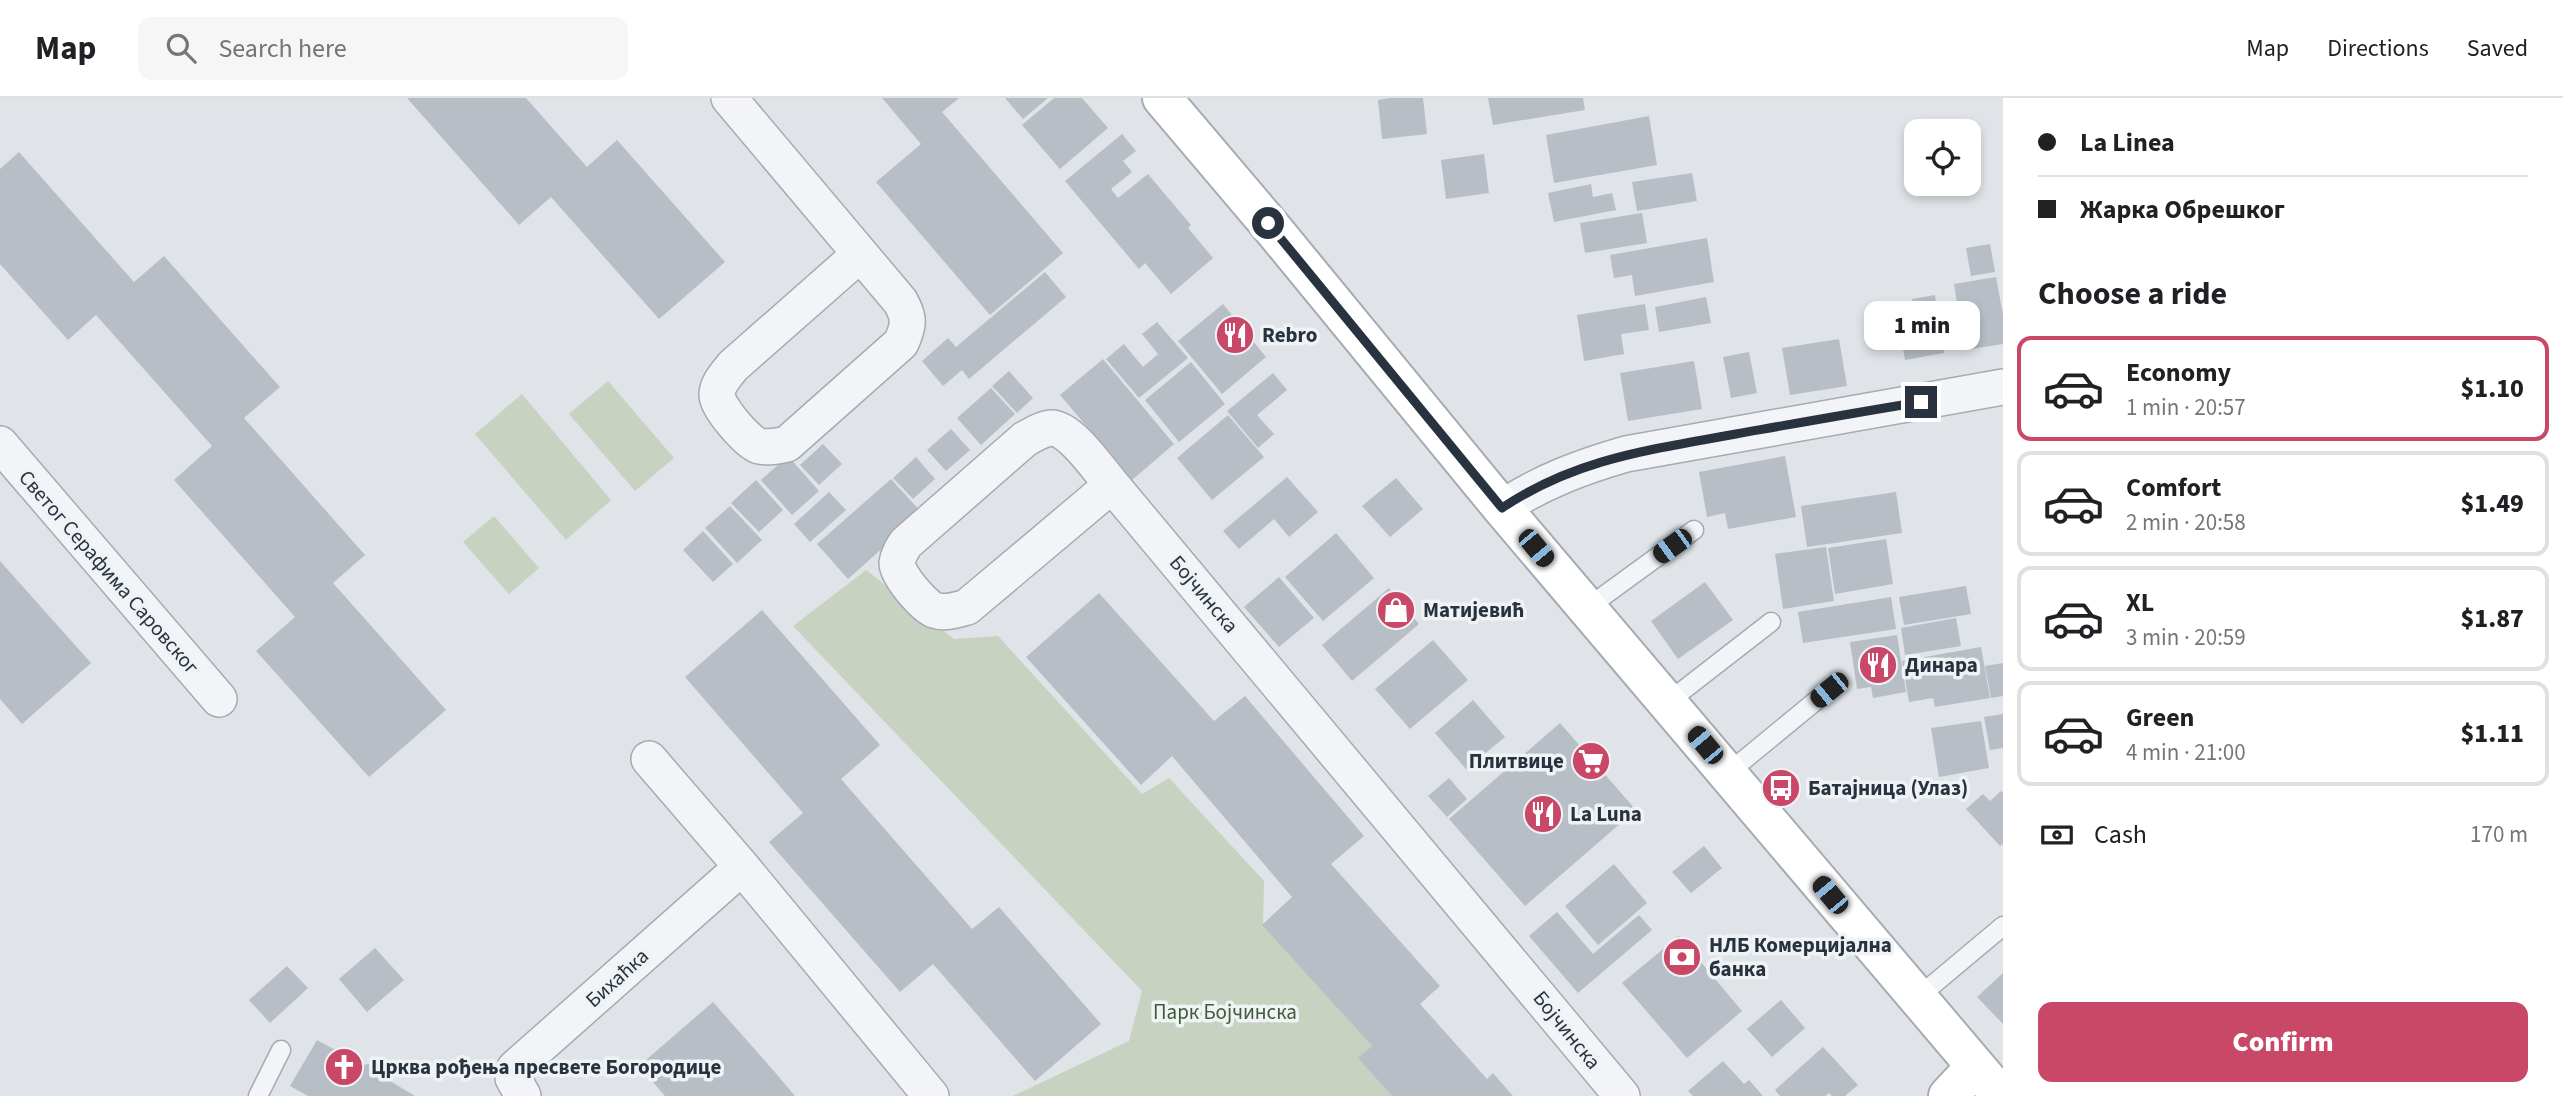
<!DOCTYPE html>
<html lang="en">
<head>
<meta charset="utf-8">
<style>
  :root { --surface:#fff; --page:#f6f6f6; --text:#202124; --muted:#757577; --line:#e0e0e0; --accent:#ca4867 }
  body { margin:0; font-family:"Source Sans 3",sans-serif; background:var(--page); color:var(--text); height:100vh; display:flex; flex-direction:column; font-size:26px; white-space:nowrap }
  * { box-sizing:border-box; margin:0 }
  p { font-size:23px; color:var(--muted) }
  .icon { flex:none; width:38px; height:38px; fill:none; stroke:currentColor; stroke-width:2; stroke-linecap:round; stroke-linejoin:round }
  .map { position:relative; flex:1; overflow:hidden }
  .drawer { display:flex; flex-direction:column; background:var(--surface); width:560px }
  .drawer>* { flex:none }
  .banner { display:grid; align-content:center; height:154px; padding:0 35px; background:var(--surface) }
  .fabs { position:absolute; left:1904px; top:21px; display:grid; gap:14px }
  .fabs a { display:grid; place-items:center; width:77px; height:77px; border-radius:14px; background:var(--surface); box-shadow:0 4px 10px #0003; font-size:35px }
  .end { position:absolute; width:32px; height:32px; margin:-16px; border:9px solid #29333f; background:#fff; box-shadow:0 0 0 4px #fff }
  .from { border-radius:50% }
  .bubble { position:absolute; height:49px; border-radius:14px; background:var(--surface); box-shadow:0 4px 10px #0003; font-size:23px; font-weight:800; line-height:49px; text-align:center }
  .car { position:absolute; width:21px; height:42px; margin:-21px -10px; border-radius:9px; box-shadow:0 0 5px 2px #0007; background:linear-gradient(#222 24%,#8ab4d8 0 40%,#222 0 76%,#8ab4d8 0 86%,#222 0) }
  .banner b { display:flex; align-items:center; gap:24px; height:66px; font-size:26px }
  .banner b+b { border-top:2px solid var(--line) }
  .banner i { width:18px; height:18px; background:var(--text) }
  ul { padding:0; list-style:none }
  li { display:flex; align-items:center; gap:21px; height:105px; margin:0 14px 10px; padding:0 21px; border:4px solid var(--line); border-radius:14px }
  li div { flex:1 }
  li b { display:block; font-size:26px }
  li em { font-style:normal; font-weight:800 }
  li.active { border-color:var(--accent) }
  li>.icon { width:63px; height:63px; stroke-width:1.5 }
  h2 { padding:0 35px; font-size:32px; line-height:84px }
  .pay { display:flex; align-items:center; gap:18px; height:77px; padding:0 35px; font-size:26px }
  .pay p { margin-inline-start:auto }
  .button { display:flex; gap:14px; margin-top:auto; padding:14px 35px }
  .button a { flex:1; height:80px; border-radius:14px; background:var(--accent); color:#fff; font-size:28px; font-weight:800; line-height:80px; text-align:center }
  header { display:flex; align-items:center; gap:42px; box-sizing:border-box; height:98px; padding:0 35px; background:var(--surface); border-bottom:2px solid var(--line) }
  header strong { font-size:33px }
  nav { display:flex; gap:38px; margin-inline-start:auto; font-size:24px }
  .search { width:490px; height:63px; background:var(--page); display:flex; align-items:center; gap:18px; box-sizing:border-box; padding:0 24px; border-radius:14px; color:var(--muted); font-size:26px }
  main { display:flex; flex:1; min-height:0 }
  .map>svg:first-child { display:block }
  .green { fill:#c7d2c1 }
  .building { fill:#b7bec5 }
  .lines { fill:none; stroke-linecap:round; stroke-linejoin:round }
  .lane-casing { stroke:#a5abb2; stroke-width:21 }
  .street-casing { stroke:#a5abb2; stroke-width:38 }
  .secondary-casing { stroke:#a5abb2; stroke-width:42 }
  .lane { stroke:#f2f4f7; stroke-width:18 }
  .street { stroke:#f2f4f7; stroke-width:35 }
  .secondary { stroke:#fff; stroke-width:38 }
  .route { stroke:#29333f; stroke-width:9 }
  .labels { text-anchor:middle; stroke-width:7; stroke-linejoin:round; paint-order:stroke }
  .poi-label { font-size:21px; font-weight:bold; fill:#29333f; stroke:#eff3f6; text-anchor:start }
  .street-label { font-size:21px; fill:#29333f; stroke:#eff3f6 }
  .park-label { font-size:21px; fill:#405b37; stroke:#eff3f6 }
</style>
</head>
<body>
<header>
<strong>Map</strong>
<div class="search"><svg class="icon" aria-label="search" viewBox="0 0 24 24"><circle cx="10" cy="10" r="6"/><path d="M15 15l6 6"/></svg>Search here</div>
<nav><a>Map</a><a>Directions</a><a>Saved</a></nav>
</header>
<main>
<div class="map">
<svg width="2003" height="998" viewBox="0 0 2003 998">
  <rect width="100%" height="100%" fill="#e0e4e8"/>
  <!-- green -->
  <path class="green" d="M608 283 674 360 635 393 569 316Z
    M522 296 611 402 566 442 475 336Z
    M494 418 539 470 509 496 463 444Z
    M866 472 954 541 998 538 1142 696 1169 680 1264 783 1263 827 1372 948 1359 960 1392 998H1013L1129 943 1142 893 793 528Z"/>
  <!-- building -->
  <path class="building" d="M407 0H526L587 69 617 42 725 164 659 221 551 99 519 127Z
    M882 0H959L942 14 1063 155 990 217 876 84 921 46Z
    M1005 0H1048L1023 21Z
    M1054 0H1082L1108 30 1060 71 1022 27Z
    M1391 0H1423L1427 36 1382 41 1378 2Z
    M1488 0H1583L1585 12 1493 27Z
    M1649 18 1657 67 1554 85 1546 37Z
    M1122 36 1136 53 1123 63 1132 74 1111 91 1118 100 1148 76 1191 127 1188 130 1213 160 1171 196 1145 165 1139 171 1065 83Z
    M19 54 134 184 164 158 280 289 244 320 365 457 333 485 446 612 369 679 256 553 295 519 174 382 212 348 96 217 68 242 0 166V71Z
    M1484 56 1489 95 1446 101 1441 62Z
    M1692 75 1697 103 1637 113 1632 84Z
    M1591 86 1593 99 1612 95 1616 112 1554 124 1548 95Z
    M1642 115 1647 145 1585 155 1580 125Z
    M1707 140 1714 184 1635 198 1632 177 1614 180 1610 157Z
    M1990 146 1995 174 1971 178 1966 150Z
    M1045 174 1066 199 969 281 962 272 943 288 922 263 948 240 956 249Z
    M1996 179 2003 217V246L1965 252 1954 186Z
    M1935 197 1944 255 1905 262 1897 216 1915 214 1912 201Z
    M1706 199 1711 225 1659 234 1655 209Z
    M1223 206 1266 259 1222 296 1178 243Z
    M1645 206 1649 232 1621 236 1624 256 1584 263 1577 217Z
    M1157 224 1188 260 1139 300 1106 261 1124 246 1143 269 1158 256 1142 236Z
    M1839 241 1847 288 1790 297 1782 250Z
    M1749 254 1757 295 1731 300 1723 259Z
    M1103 261 1174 346 1132 382 1060 297Z
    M1694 263 1702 311 1628 323 1620 275Z
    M1191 264 1225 306 1179 344 1145 302Z
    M1009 273 1033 300 1017 315 992 288Z
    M1273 275 1287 292 1257 317 1274 336 1258 350 1227 313Z
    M991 290 1015 316 981 347 957 320Z
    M1228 317 1264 359 1212 402 1177 360Z
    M951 331 970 352 946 373 927 352Z
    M823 346 842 366 819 387 800 367Z
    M788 358 819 393 792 417 761 382Z
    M1785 358 1796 419 1728 431 1725 415 1707 419 1699 374Z
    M916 359 935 381 913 401 893 380Z
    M1287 379 1318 414 1289 439 1274 421 1239 451 1223 433Z
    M1396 380 1423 411 1390 439 1362 408Z
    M891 381 922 415 848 481 817 446Z
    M756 382 783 412 759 434 731 405Z
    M829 394 846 412 810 444 794 426Z
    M1896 394 1902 435 1807 449 1801 408Z
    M730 408 762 442 737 465 705 430Z
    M703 433 733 466 713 484 683 452Z
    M1336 435 1374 480 1323 523 1285 479Z
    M1886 441 1893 486 1835 496 1828 450Z
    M1826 449 1834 503 1783 511 1775 456Z
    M0 463 91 565 22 626 0 601Z
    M1279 479 1314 520 1279 549 1244 509Z
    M1705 484 1733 522 1678 561 1651 523Z
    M1966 488 1971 516 1904 527 1899 499Z
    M1389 490 1419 526 1352 583 1322 547Z
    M1099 495 1214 623 1245 598 1364 738 1331 766 1440 888 1420 906 1487 981 1493 975 1513 998H1392L1358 960 1372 948 1262 827 1292 799 1172 658 1141 687 1026 559Z
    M1891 499 1896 531 1803 545 1798 514Z
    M762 512 880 647 841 681 972 831 999 809 1101 926 1035 983 933 866 900 894 769 744 803 715 685 579Z
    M1956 520 1961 548 1905 557 1901 530Z
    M1897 537 1906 594 1873 600 1871 589 1857 591 1850 544Z
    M1433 542 1468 582 1410 631 1375 591Z
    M1981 549 1990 600 1935 609 1933 600 1909 604 1902 563Z
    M2003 565V598L1991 600 1985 568Z
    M1473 602 1505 639 1466 671 1435 635Z
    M2003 616V650L1990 652 1984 619Z
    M1981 623 1989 670 1939 679 1931 630Z
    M1560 625 1636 712 1525 808 1449 721Z
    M1449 680 1467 701 1447 719 1428 698Z
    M2001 693 2003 695V746L2000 748 1966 711 1983 696 1990 703Z
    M1704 748 1722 770 1691 795 1672 774Z
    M1614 766 1647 805 1598 847 1565 808Z
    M1557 814 1593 856 1639 817 1652 832 1578 895 1529 838Z
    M1679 838 1742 913 1687 960 1622 885Z
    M375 850 404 882 367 914 339 881Z
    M287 868 308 890 270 925 249 902Z
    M2003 875V926L1977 899Z
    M1781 902 1805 930 1772 959 1747 931Z
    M713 904 773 972 795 998H665L639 968Z
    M317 942 363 967 378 964 383 966 390 977V983L415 998H308L290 988Z
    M1823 949 1858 987 1845 998H1832L1829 995 1825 998H1780L1775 992Z
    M1723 963 1744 986 1749 982 1763 998H1693L1688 993Z"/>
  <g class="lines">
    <!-- lane casing -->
    <g class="lane-casing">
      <path id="lane" d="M1587 510 1694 432
        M1668 604 1771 524
        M1728 675 1829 592
        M1917 900 2003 828
        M258 998 281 952"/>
    </g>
    <!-- street casing -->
    <g class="street-casing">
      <path id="street" d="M729 0 900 203C910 220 909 227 901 245L787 346C777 348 768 350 759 348 748 345 717 309 717 297 717 286 726 277 733 268L859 157
        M0 346 219 601
        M1112 387 967 509C956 512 945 516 934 512 923 507 897 477 897 465 898 457 902 451 906 445L1025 341C1033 337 1041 331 1051 330 1070 329 1099 372 1112 387L1622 998
        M1502 410C1541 384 1581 369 1626 356L2003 289
        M649 661 742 769 931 998
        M523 998 513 980 515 970 742 769"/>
    </g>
    <!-- secondary casing -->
    <g class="secondary-casing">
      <path id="secondary" d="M1162 0 1268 125 1502 410 2001 998
        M1948 998 1975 969"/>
    </g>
    <!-- lane -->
    <use href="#lane" class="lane"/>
    <!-- street -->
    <use href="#street" class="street"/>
    <!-- secondary -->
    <use href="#secondary" class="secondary"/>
  </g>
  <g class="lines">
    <!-- route -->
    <path class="route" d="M1268 125 1502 410C1577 360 1650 352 1736 336 1798 325 1859 314 1921 304"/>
  </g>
  <!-- icons -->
  <defs>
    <g id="restaurant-disc" transform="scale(2.0125)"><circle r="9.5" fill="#ca4867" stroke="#eff3f6"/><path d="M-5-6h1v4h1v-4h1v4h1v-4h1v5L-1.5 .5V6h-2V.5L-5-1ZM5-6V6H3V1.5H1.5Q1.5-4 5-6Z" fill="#fff"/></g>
    <g id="shop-disc" transform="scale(2.0125)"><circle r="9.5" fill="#ca4867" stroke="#eff3f6"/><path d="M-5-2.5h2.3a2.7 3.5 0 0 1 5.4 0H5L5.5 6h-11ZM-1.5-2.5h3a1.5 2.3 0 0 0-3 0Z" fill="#fff"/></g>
    <g id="supermarket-disc" transform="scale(2.0125)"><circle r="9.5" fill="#ca4867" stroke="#eff3f6"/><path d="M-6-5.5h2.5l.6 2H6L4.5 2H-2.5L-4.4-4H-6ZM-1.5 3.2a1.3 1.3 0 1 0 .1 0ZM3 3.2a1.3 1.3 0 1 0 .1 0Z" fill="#fff"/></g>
    <g id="bus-disc" transform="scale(2.0125)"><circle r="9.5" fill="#ca4867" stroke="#eff3f6"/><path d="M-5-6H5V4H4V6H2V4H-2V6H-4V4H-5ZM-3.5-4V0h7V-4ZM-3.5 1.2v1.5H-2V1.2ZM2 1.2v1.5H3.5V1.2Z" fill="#fff"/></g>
    <g id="bank-disc" transform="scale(2.0125)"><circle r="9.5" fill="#ca4867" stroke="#eff3f6"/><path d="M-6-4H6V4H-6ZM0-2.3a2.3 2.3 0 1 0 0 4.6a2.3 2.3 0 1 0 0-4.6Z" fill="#fff"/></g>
    <g id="church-disc" transform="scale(2.0125)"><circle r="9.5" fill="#ca4867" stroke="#eff3f6"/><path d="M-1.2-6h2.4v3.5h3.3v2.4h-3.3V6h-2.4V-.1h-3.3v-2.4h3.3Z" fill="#fff"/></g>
  </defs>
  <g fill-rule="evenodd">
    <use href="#restaurant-disc" x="1235" y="237"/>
    <use href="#shop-disc" x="1396" y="512"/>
    <use href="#restaurant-disc" x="1878" y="567"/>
    <use href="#supermarket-disc" x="1591" y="663"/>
    <use href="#bus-disc" x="1781" y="690"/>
    <use href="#restaurant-disc" x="1543" y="716"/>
    <use href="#bank-disc" x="1682" y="859"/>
    <use href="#church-disc" x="344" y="969"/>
  </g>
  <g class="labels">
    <!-- poi labels -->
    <g class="poi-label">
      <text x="1262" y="244">Rebro</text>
      <text x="1423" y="519">Матијевић</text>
      <text x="1905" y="574">Динара</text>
      <text x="1564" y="670" text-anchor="end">Плитвице</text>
      <text x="1808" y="697">Батајница (Улаз)</text>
      <text x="1570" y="723">La Luna</text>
      <text x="1709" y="854">НЛБ Комерцијална<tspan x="1709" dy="24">банка</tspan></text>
      <text x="371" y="976">Црква рођења пресвете Богородице</text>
    </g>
    <!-- street labels -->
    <g class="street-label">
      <text transform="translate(109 474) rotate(49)" y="7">Светог Серафима Саровског</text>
      <text transform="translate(1204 496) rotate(50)" y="7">Бојчинска</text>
      <text transform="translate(617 880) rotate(-42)" y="7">Бихаћка</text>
      <text transform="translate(1567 932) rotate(51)" y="7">Бојчинска</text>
    </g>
    <!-- park labels -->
    <g class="park-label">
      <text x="1225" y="921">Парк Бојчинска</text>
    </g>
  </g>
</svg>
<div class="fabs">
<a><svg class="icon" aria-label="locate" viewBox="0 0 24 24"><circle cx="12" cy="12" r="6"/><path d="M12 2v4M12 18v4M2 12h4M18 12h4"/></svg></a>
</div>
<i class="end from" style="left:1268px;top:125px"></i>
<i class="end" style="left:1921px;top:304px"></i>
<div class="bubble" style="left:1864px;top:203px;width:116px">1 min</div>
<i class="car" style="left:1672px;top:448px;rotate:234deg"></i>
<i class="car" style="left:1536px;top:450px;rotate:140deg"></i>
<i class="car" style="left:1829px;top:592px;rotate:231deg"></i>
<i class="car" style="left:1705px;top:647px;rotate:320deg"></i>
<i class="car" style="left:1830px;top:797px;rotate:320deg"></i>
</div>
<section class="drawer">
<div class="banner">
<b><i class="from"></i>La Linea</b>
<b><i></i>Жарка Обрешког</b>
</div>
<h2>Choose a ride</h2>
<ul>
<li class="active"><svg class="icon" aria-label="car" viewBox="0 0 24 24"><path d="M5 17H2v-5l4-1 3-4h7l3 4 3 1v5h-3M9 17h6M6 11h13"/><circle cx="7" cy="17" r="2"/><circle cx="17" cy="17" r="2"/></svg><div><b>Economy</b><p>1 min · 20:57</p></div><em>$1.10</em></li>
<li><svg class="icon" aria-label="car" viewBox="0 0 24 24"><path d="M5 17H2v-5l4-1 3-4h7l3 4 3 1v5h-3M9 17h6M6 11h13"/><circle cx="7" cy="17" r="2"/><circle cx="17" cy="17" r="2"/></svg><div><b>Comfort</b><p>2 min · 20:58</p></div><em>$1.49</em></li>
<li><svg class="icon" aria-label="car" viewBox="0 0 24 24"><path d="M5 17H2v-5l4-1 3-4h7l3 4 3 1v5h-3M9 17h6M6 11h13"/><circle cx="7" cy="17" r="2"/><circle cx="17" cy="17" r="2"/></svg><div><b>XL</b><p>3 min · 20:59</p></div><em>$1.87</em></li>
<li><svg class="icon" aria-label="car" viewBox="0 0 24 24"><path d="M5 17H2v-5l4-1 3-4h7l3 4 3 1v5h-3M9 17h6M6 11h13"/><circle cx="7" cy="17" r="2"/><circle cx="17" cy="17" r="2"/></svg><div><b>Green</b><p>4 min · 21:00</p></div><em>$1.11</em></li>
</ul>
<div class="pay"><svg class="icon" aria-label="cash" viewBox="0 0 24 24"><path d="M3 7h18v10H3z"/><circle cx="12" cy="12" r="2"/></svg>Cash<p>170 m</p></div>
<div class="button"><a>Confirm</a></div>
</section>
</main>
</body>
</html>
